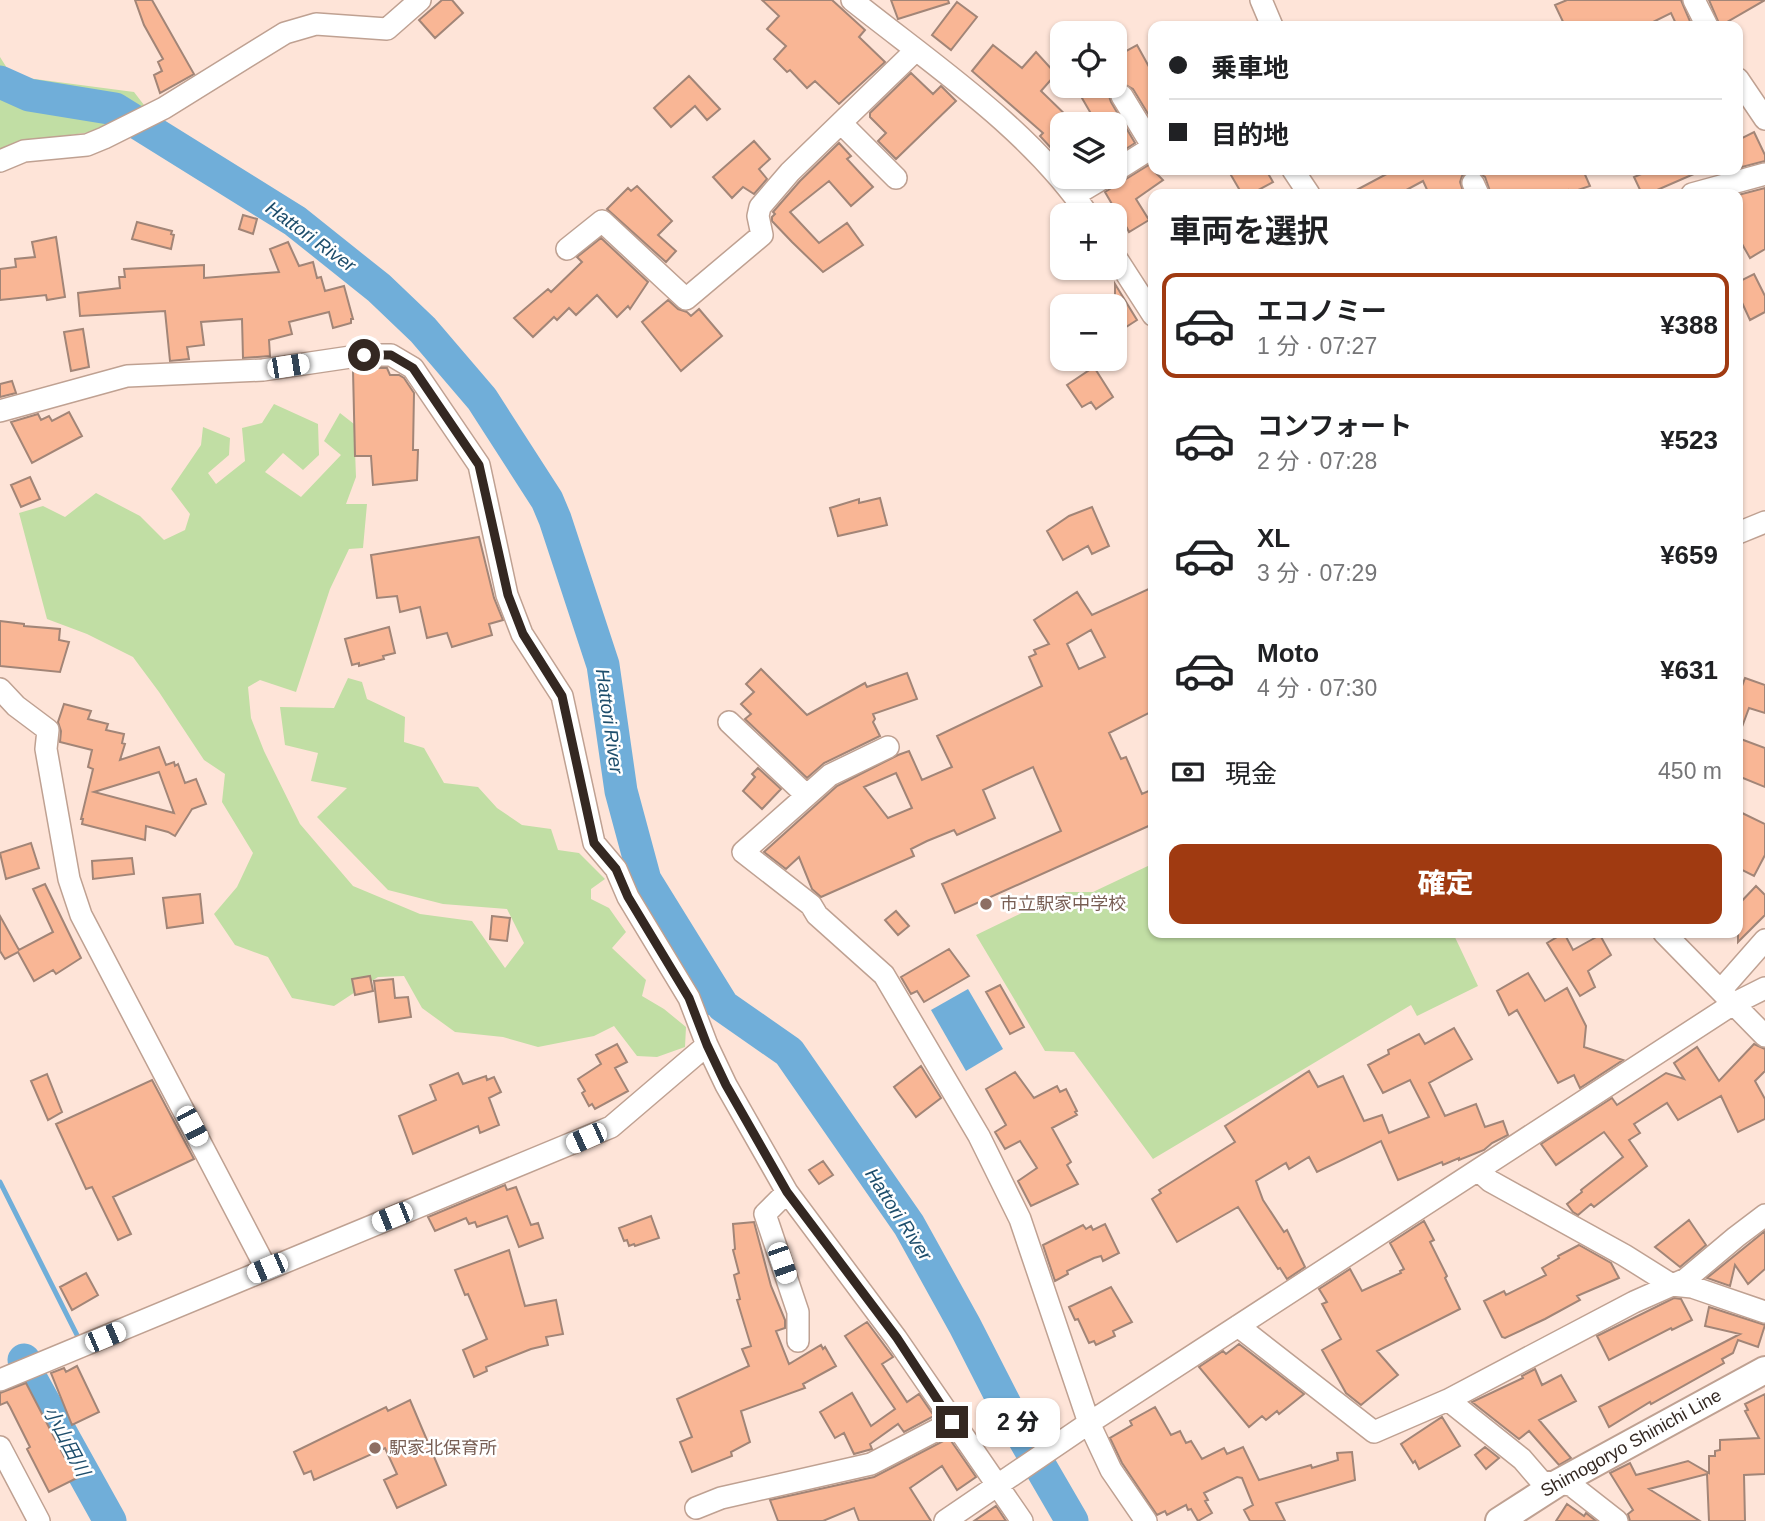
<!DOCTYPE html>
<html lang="ja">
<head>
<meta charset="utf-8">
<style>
  :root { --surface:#fff; --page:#f2f2f2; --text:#202124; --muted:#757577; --line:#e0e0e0; --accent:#a03a11 }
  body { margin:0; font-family:Arial,"Noto Sans JP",sans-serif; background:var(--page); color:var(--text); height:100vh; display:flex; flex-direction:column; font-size:26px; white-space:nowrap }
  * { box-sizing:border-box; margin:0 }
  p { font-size:23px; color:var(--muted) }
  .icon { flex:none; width:38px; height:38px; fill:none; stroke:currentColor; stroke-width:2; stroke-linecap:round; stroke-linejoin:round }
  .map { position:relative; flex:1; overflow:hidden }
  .panel { position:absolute; left:1148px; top:189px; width:595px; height:749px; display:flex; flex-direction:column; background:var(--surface); border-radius:14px; box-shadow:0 2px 5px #0004 }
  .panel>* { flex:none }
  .hud { position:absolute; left:1148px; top:21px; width:595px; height:154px; border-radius:14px; box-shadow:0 2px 5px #0004; display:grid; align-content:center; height:154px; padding:0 21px; background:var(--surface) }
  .fabs { position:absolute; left:1050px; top:21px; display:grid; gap:14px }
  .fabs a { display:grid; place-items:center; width:77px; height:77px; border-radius:14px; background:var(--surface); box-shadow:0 2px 5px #0004; font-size:35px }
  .end { position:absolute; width:32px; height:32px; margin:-16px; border:9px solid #342822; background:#fff; box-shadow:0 0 0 4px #fff }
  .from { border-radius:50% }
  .bubble { position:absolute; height:49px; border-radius:14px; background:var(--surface); box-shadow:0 2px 5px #0004; font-size:23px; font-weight:800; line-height:49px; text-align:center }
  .car { position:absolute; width:21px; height:42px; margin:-21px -10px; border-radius:9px; box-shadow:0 0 5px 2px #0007; background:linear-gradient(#fff 24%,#345 0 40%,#fff 0 76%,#345 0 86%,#fff 0) }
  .hud b { display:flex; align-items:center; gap:24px; height:66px; font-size:26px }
  .hud b+b { border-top:2px solid var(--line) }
  .hud i { width:18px; height:18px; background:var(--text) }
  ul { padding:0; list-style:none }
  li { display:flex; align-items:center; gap:21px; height:105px; margin:0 14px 10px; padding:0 7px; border:4px solid transparent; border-radius:14px }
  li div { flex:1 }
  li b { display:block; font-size:26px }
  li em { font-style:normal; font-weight:800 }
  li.selected { border-color:var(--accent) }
  li>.icon { width:63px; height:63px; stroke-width:1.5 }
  h2 { padding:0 21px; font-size:32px; line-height:84px }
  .pay { display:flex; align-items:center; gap:18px; height:77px; padding:0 21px; font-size:26px }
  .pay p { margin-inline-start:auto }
  .primary-button { display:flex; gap:14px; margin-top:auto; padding:14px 21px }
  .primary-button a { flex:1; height:80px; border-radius:14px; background:var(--accent); color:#fff; font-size:28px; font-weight:800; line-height:80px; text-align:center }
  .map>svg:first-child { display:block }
  .green { fill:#c1dea4 }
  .water { fill:#70aed9 }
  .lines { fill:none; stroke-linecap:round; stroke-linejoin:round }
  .stream { stroke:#70aed9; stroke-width:5 }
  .river { stroke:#70aed9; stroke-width:33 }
  .building { fill:#f9b695; stroke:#a28577; stroke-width:2; fill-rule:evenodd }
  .minor-casing { stroke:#bfa192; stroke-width:24 }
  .major-casing { stroke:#bfa192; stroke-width:30 }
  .minor { stroke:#fff; stroke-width:21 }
  .major { stroke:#fff; stroke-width:26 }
  .route { stroke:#342822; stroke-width:9 }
  .education-dot { fill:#8d6e63; stroke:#fff; stroke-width:2.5 }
  .labels { text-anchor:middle; stroke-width:5; stroke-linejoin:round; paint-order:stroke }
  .education-label { font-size:18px; fill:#785e54; stroke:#fff; text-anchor:start }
  .street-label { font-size:18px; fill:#342822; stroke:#fff }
  .water-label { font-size:19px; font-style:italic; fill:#1e4e6c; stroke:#fff }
</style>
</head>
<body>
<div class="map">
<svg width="1765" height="1521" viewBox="0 0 1765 1521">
  <rect width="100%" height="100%" fill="#fee4d8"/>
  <!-- green -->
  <path class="green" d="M0 57 12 76 134 92 144 105 98 131 42 139 0 150Z
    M274 404 318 424 319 455 303 470 283 453 265 472 301 497 341 455 324 441 340 413 354 424 356 477 346 504H367L363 548 349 549 330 589 296 692 260 680 248 687 251 718 264 751 300 824 353 886 420 914 472 921 505 968 524 943 507 909 443 904 388 890 317 817 347 788 311 781 318 753 285 745 280 707 334 708 348 678 362 682 367 699 405 717 404 742 424 748 444 783 478 787 497 808 522 825 551 829 558 850 579 853 605 879 591 889V899L609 908 626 932 612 948 646 980 642 996 664 1009 686 1027 685 1047 657 1057 637 1056 614 1026 594 1036 538 1047 503 1037 455 1032 422 1008 404 976 378 977 334 1006 292 998 268 957 235 945 214 914 237 887 253 853 222 802 225 774 204 760 159 692 133 657 87 634 47 619 19 513 43 506 65 517 96 493 140 516 164 540 185 530 190 514 171 489 201 445 203 427 230 438 229 455 208 473 216 484 245 461 242 428 262 423Z
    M1153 861V933H1453L1478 986 1417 1016 1411 1005 1153 1159 1074 1052 1045 1051 976 935 1065 892H1093L1150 865Z"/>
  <!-- water -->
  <path class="water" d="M968 989 1003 1049 966 1071 931 1010Z"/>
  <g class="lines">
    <!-- stream -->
    <path class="stream" d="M700 1016 723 1006
      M0 1182 79 1339"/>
    <!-- river -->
    <path class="river" d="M0 82 29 95 115 109 295 221 379 288 423 330 482 399 547 500 555 519 603 665 621 791 645 880 723 1006 789 1052 909 1225 965 1326 1011 1416 1072 1521
      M24 1360 31 1379 110 1521"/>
  </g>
  <!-- building -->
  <path class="building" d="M135 0H152L194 74 160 93 154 75 162 71 158 62 163 59 144 25Z
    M442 0H452L463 13 435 38 419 20Z
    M762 0H832L865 30 859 37 885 62 839 104 815 81 807 88 790 70 787 72 774 59 786 46 767 29 779 16Z
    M891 0H948L949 3 898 19Z
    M1567 0H1681L1692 26H1677L1671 13 1645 26H1565L1555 5Z
    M1709 0H1765L1720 26Z
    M957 2 977 17 951 50 932 35Z
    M993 45 1022 68 1036 52 1056 74 1041 91 1075 124H1062V160L1040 136 1043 133 972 71Z
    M1137 45 1153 74V122L1133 89 1122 83 1115 85V57Z
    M911 73 933 94 941 86 956 101 896 159 878 141 886 133 870 117V113Z
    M689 76 720 109 707 120 695 106 671 127 654 108Z
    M1075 86H1114L1109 96 1111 102 1135 143 1115 156V124H1097Z
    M1754 132 1765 155V161L1738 168V140Z
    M754 141 770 159 759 169 767 179 754 194 743 187 732 198 713 177Z
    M839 143 851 156 847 159 873 187 851 206 829 181 790 212 819 243 847 223 863 245 823 272 792 242 772 221V217L775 214 773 212 800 181Z
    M1152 163 1153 170 1163 180 1136 199 1149 220 1129 232 1127 228 1115 235 1116 211 1105 192Z
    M1228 170H1266L1273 182 1251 194H1242Z
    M1394 170H1583L1590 186 1569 193 1568 190 1557 194H1491L1485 177 1474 170 1467 171 1462 176 1460 182 1464 194H1429L1423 181 1399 194H1349Z
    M1651 170H1703L1648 194H1642L1634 177Z
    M637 186 672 221 658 235 676 251 666 262 607 209 628 188 631 191Z
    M1765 188V249L1750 258 1738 237V195Z
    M243 215 257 219 253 234 239 229Z
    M137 222 172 231 171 234 174 235 171 249 132 239Z
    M56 237 65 297 47 300 46 295 0 300V269L16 267 15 259 35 257 32 242Z
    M601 238 648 282 630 309 628 306 617 317 597 295 576 315 569 308 557 320 554 317 533 337 514 318 548 289 551 292 582 262 577 257Z
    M288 242 299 266 313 262 317 278 321 277 325 291 344 286 353 319H351V323L333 328 329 312 289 322 292 334 269 340 270 356 243 358 242 319 201 322 204 345 187 347 189 359 170 361 165 311 80 316 78 293 120 288 119 277H125L124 269 204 265V278L279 272 270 249Z
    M1754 274 1765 296V312L1750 320 1738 294V282Z
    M1115 284 1137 320 1123 329 1121 327 1115 331Z
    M668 300 678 309 687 312 691 316 699 309 722 336 681 371 642 322Z
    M83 329 89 367 71 371 64 332Z
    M1094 367 1113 397 1096 409 1091 402 1082 407 1067 385Z
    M365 368H387L390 375H399L404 378 414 393 413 450H418L417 480 373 485 371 456H355L353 370Z
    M12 381 16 393 0 397V384Z
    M69 412 82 436 32 463 11 422 38 414 41 420 49 416 52 421Z
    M30 477 40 499 21 507 11 485Z
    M880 498 887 525 838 536 830 508 859 499V503Z
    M1092 507 1109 546 1092 554 1088 546 1063 560 1047 531 1069 516Z
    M479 537 494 598 503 620 489 624 492 635 452 647 447 633 427 638 420 607 400 612 397 596 377 598 371 555Z
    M1153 587V711L1109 733 1121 759 1126 757 1142 794 1153 789V824L955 913 942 884 1061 831 1033 767 983 790 995 818 957 835 954 830 927 841 911 849 914 856 821 897 812 889 799 857 786 869 764 852 837 786 898 755 909 751 922 780 952 767 937 736 1042 686 1029 657 1036 654 1034 650 1049 644 1034 620 1077 592 1092 615ZM1091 630 1105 657 1079 669 1067 644ZM896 773 912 808 888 818 864 787Z
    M0 621 24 624V626L60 629 59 640 69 642 60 672 0 666Z
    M389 627 395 653 383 656 384 659 359 666V663L352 665 345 639Z
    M761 669 807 715 865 683 867 687 907 673 917 699 873 714 875 719 873 722 880 736 824 763 807 778 745 719 751 714 741 704 754 692 746 684Z
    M1745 678 1765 685V713L1749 708 1739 735 1738 697Z
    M64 704 91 711 88 719 108 724 106 730 124 734 122 743 125 744 120 760 159 747 166 765 174 762 175 766 178 764 185 783 196 779 206 804 192 809 175 836 168 832 146 826 145 840 82 824 83 819H81L93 769 88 767 92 750 60 742 61 731 58 722ZM159 772 174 813 94 792Z
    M1738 738 1765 748V787L1738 776Z
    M758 768 781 789 762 809 743 791 755 777 752 774Z
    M1738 811 1765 824V855L1754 876 1738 868Z
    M31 843 39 868 6 879 0 853Z
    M132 858 134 874 93 879 92 861Z
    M45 884 81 958 56 974 53 970 34 981 18 952 5 959 0 951V916L19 950 53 932 33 889Z
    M1756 886 1765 895V915L1738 942V905Z
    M200 894 203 923 167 928 163 898Z
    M896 911 909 926 898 935 885 920Z
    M492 916 510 918 507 941 490 939Z
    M1564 933 1573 950 1600 935 1611 955 1588 971 1595 987 1580 996 1547 943Z
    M949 949 969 976 924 1002 917 991 911 994 901 977Z
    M1528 973 1545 1001 1567 988 1586 1026 1584 1047 1623 1060 1580 1088 1574 1075 1558 1083 1517 1010 1509 1015 1497 991Z
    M370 976 373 991 355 995 352 979Z
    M393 979 395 998 408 997 411 1017 379 1022 374 981Z
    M1000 985 1024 1027 1010 1034 986 992Z
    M1454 1028 1472 1059 1429 1083 1445 1116 1476 1104 1485 1127 1503 1121 1508 1135 1492 1143 1484 1150 1459 1160V1158L1443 1165 1442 1162 1398 1180 1381 1141 1317 1172 1309 1157 1289 1169 1286 1163 1256 1181 1263 1200 1284 1232 1287 1230 1305 1267 1287 1279 1280 1268 1278 1269 1238 1207 1177 1242 1152 1199 1161 1193 1159 1190 1235 1142 1225 1126 1309 1071 1318 1087 1343 1076 1364 1121 1382 1115 1389 1133 1429 1117 1410 1080 1383 1093 1368 1065 1389 1054 1388 1050 1419 1034 1425 1044Z
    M617 1044 627 1062 615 1068 628 1091 595 1109 592 1104 589 1106 582 1093 585 1091 578 1079 601 1064 596 1055Z
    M1754 1044 1765 1049V1071L1755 1081 1765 1099V1119L1738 1132 1721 1096 1678 1120 1667 1103 1634 1124 1640 1133 1629 1140 1647 1166 1594 1207 1591 1204 1578 1215 1573 1212 1567 1204 1582 1192 1581 1190 1623 1157 1604 1132 1556 1165 1541 1144 1612 1098 1617 1105 1666 1073 1684 1079 1674 1063 1697 1047 1719 1081Z
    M921 1066 941 1098 916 1117 894 1087Z
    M1015 1072 1034 1098 1057 1086 1060 1092 1066 1089 1077 1111 1075 1112 1077 1115 1052 1128 1071 1162 1067 1165 1078 1184 1031 1206 1018 1181 1037 1168 1020 1141 1005 1149 995 1132 1006 1125 986 1089Z
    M458 1073 463 1084 486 1076 487 1080 494 1077 501 1092 489 1098 499 1125 480 1133 478 1126 413 1154 399 1116 436 1100 430 1085Z
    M47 1074 62 1112 48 1120 31 1081Z
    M152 1080 194 1159 113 1197 131 1234 118 1240 92 1187 86 1189 56 1124Z
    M823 1161 833 1175 819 1184 809 1170Z
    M505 1185 507 1190 516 1187 531 1225 538 1223 543 1238 519 1247 507 1216 477 1227 475 1222 469 1224 466 1218 435 1231 428 1217Z
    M651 1216 659 1238 635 1246 634 1244 629 1246 627 1240 624 1241 619 1228Z
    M1689 1220 1706 1245 1680 1267 1655 1247Z
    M1424 1221 1434 1240 1430 1242 1447 1276 1445 1278 1460 1309 1377 1351 1398 1375 1361 1405 1346 1393 1322 1350 1341 1339 1322 1304 1327 1302 1319 1289 1350 1269 1362 1291 1401 1273 1400 1271 1404 1269 1390 1243Z
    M754 1222 771 1286 785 1320V1328L776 1331 789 1364 821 1345 823 1349 825 1347 836 1366 803 1384 805 1388 741 1411 750 1442 731 1452 732 1456 692 1472 680 1442 692 1437 677 1399 749 1366 742 1349 751 1346 737 1300 740 1299 734 1275 739 1273 733 1250 735 1249 733 1224Z
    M1105 1224 1119 1253 1103 1261 1101 1256 1094 1258 1067 1271 1068 1274 1055 1281 1043 1245 1083 1225 1086 1229 1091 1226 1093 1230Z
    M1765 1231V1269L1748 1284 1735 1265 1730 1286 1707 1278Z
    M1579 1245 1611 1263 1619 1278 1577 1296 1580 1300 1545 1319 1505 1338 1502 1337 1484 1301 1504 1291 1506 1295 1546 1275 1542 1268 1559 1258 1558 1256Z
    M509 1250 525 1306 556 1300 563 1334 546 1337 548 1345 531 1349 486 1367 487 1371 474 1377 463 1350 487 1339 468 1294 465 1295 455 1270Z
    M86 1273 98 1295 72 1310 60 1287Z
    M1111 1287 1132 1322 1113 1331 1115 1336 1096 1345 1094 1341 1089 1343 1078 1319 1075 1320 1069 1307Z
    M1674 1298 1681 1299 1692 1320 1672 1330 1671 1328 1609 1360 1597 1336Z
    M1709 1307 1765 1325 1758 1347 1738 1340 1733 1353 1722 1359 1724 1363 1651 1404 1650 1402 1609 1427 1599 1407 1740 1334 1705 1326Z
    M867 1322 893 1357 882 1364 907 1402 919 1394 934 1416 904 1432 898 1424 870 1444 872 1449 854 1454 844 1433 835 1438 820 1412 852 1393 871 1426 895 1409 845 1336Z
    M1239 1344 1304 1394 1279 1414 1277 1411 1266 1420 1262 1416 1249 1427 1199 1367 1223 1351 1226 1354Z
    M77 1366 99 1412 72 1425 51 1373 64 1368 66 1372Z
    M1535 1369 1542 1385 1561 1375 1576 1401 1539 1420 1571 1458 1559 1465 1529 1431 1519 1439 1472 1402 1523 1378 1522 1376Z
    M26 1383 67 1462 71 1460 79 1477 49 1492 27 1449 30 1447 10 1407 7 1402 0 1405V1393Z
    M1765 1394V1474L1744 1475 1745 1521H1709L1707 1474 1649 1489 1700 1521H1630L1628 1514 1633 1510 1610 1473 1630 1463 1636 1475 1688 1461 1709 1473V1456H1715V1451L1720 1450V1440L1759 1438 1745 1411 1748 1410 1745 1404Z
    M410 1400 446 1485 397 1508 384 1480 397 1474 385 1448 314 1480 311 1471 304 1474 294 1452 386 1407 388 1411Z
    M1155 1407 1171 1435 1180 1431 1186 1443 1191 1441 1202 1459 1224 1448 1227 1454 1243 1447 1259 1480 1311 1465 1312 1468 1338 1460 1337 1453 1352 1452 1355 1480 1276 1503 1285 1521H1250L1244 1510 1253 1505 1242 1478 1237 1477 1204 1493 1208 1500 1205 1501 1212 1513 1198 1521 1191 1509 1188 1510 1186 1505 1167 1515 1165 1511 1157 1515 1122 1463 1110 1438 1132 1425 1130 1421Z
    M1442 1417 1460 1446 1419 1469 1415 1461 1413 1463 1401 1444Z
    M949 1438 976 1477 957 1490 942 1466 910 1488 931 1521H859L854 1508 823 1521H778L770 1500 874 1477Z
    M1485 1447 1499 1458 1486 1469 1475 1455Z
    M1567 1504 1584 1516 1586 1513 1596 1521H1556Z
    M996 1506 1006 1521H974Z"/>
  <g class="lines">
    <!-- minor casing -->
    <g class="minor-casing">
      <path id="minor" d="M852 0C932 64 1030 129 1088 215
        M1261 0 1272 26
        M1694 0 1707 26
        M1738 79 1765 119
        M1122 96 1153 147
        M841 123 896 178
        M0 161 24 151 87 145 104 138 164 108 285 33 316 24 387 29 420 0
        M1293 170 1309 194
        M1115 171 1153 147
        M1473 183 1478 194
        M1692 194 1765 174
        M1075 195 1105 177
        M567 249 602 221 686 299 762 235 758 216 760 207 790 172 915 51
        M1115 256 1153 315
        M0 411 127 376 263 370 364 355H391L413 368 479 465 507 595 522 634 562 696 594 843 616 869 628 897 689 998 707 1045 726 1085 787 1192 896 1338 1022 1521
        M1738 533 1765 522
        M0 689 16 706 48 730 46 749 69 879 81 915 266 1268
        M729 722 806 795
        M888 747 830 775 743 852 811 905 817 915 884 975 979 1136 1020 1219 1089 1423 1111 1470 1146 1521
        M1664 933 1765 1036
        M1721 990 1765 940
        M1478 1170 1490 1181 1624 1255 1672 1285 1692 1287 1765 1312
        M787 1192 765 1214 798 1312V1341
        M1238 1326 1374 1432 1448 1400 1634 1302 1686 1279 1736 1237 1765 1215
        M0 1380 611 1127 707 1045
        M1448 1400 1522 1459 1541 1481 1571 1485 1617 1521
        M0 1447 39 1521
        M696 1508 721 1498 871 1464 952 1422
        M945 1521 1089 1423 1733 1004 1765 988"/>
    </g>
    <!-- major casing -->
    <g class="major-casing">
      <path id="major" d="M1499 1521 1558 1483 1765 1370"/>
    </g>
    <!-- minor -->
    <use href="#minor" class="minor"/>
    <!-- major -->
    <use href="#major" class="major"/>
  </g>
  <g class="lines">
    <!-- route -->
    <path class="route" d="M364 355H391L413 368 479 465 508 595 523 634 562 696 594 843 616 869 628 897 689 998 707 1045 726 1085 787 1192 897 1338 952 1422"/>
  </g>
  <!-- markers -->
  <g class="education-dot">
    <circle cx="986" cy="904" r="7"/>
    <circle cx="375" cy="1448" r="7"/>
  </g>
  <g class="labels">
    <!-- education labels -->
    <g class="education-label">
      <text x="1000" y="910">市立駅家中学校</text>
      <text x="389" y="1454">駅家北保育所</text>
    </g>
    <!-- street labels -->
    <g class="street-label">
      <text transform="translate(1631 1443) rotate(-29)" y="6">Shimogoryo Shinichi Line</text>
    </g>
    <!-- water labels -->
    <g class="water-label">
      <text transform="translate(311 236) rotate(36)" y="7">Hattori River</text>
      <text transform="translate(610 721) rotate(82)" y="7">Hattori River</text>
      <text transform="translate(899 1214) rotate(57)" y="7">Hattori River</text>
      <text transform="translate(67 1441) rotate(62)" y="7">小山田川</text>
    </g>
  </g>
</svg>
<div class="fabs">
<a><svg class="icon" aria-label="locate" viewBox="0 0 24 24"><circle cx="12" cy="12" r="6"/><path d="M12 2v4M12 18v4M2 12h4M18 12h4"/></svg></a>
<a><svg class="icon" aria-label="layers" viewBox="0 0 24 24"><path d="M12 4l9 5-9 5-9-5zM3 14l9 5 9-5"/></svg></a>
<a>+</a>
<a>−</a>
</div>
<i class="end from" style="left:364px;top:355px"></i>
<i class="end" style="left:952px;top:1422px"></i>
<div class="bubble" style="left:976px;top:1398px;width:84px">2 分</div>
<i class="car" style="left:288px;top:366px;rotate:81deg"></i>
<i class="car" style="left:192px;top:1126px;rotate:152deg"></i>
<i class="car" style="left:586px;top:1138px;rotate:246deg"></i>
<i class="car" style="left:392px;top:1217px;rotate:248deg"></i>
<i class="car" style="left:782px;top:1263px;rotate:161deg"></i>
<i class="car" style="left:267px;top:1268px;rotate:247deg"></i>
<i class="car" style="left:105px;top:1337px;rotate:67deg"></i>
<div class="hud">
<b><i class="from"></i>乗車地</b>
<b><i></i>目的地</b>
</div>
<section class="panel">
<h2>車両を選択</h2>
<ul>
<li class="selected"><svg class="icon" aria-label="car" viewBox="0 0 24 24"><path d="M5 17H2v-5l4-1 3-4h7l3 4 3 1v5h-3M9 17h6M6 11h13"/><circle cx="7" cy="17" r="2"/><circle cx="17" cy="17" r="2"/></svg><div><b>エコノミー</b><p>1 分 · 07:27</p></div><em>¥388</em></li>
<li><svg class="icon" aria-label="car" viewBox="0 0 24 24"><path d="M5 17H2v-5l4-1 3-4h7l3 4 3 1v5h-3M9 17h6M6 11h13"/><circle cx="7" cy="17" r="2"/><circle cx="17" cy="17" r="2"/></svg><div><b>コンフォート</b><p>2 分 · 07:28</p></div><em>¥523</em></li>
<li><svg class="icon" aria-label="car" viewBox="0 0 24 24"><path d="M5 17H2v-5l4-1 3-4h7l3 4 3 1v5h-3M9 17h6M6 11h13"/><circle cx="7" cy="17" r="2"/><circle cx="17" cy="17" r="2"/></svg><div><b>XL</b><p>3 分 · 07:29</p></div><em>¥659</em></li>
<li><svg class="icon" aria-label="car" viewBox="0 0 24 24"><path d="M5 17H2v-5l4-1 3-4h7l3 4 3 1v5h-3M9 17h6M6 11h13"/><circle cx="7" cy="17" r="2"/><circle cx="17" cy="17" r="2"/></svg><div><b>Moto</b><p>4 分 · 07:30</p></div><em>¥631</em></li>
</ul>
<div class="pay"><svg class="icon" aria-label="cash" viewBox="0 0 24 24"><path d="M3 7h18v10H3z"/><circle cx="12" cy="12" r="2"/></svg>現金<p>450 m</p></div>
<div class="primary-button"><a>確定</a></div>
</section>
</div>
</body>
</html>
